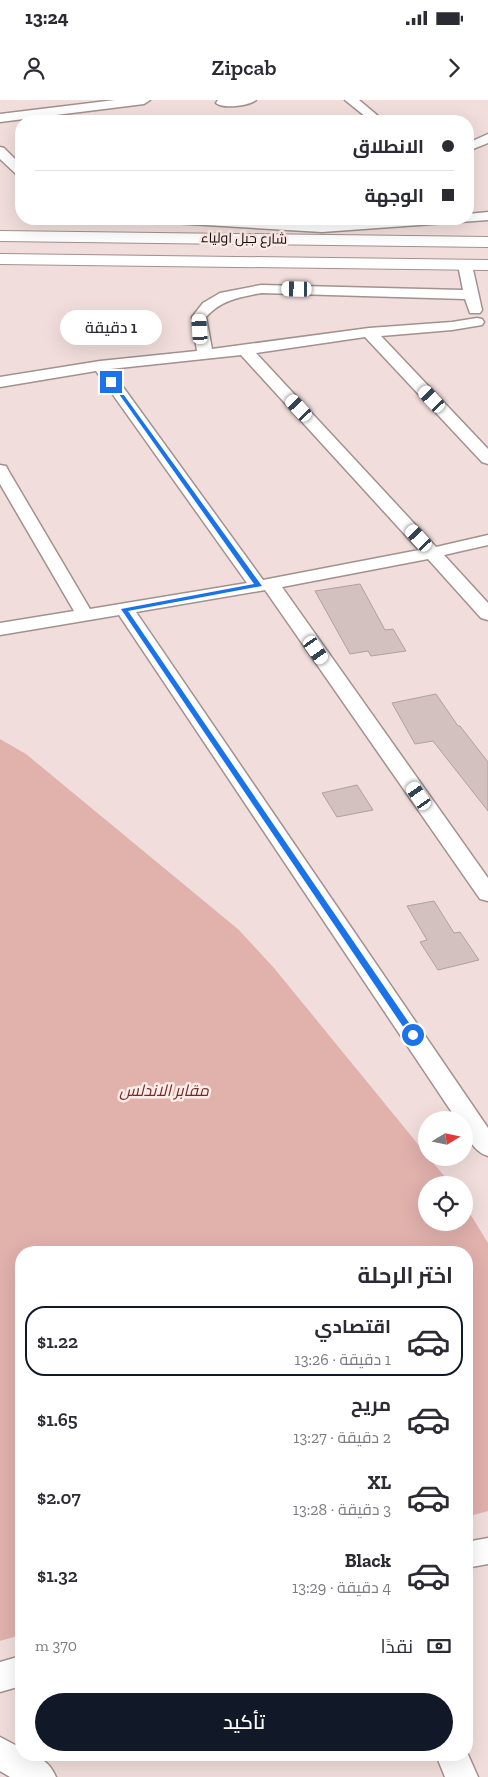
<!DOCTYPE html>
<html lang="ar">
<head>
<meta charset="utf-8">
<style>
  :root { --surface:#fff; --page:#f7f7f7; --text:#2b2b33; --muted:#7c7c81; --line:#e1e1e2; --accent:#111827 }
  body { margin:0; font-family:"Zilla Slab",Cairo,serif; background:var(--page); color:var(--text); direction:rtl; height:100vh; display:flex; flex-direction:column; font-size:19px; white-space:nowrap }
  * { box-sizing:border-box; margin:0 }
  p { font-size:16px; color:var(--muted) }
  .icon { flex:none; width:28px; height:28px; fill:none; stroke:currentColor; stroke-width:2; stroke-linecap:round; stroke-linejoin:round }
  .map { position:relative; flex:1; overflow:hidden; direction:ltr }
  .drawer { position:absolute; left:15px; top:1146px; width:458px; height:515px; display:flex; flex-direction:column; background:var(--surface); border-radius:20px; box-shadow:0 5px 20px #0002; direction:rtl }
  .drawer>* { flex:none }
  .top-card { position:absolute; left:15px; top:15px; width:459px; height:110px; border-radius:20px; box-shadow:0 5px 20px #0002; direction:rtl; display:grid; align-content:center; height:110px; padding:0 20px; background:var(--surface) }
  .needle { width:32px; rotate:80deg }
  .buttons { position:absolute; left:418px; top:1011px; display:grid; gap:10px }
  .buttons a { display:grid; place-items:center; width:55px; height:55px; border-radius:50%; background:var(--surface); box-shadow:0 5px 20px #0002; font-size:25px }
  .end { position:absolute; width:22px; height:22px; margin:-11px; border:6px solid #1a73e8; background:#fff; box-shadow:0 0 0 2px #fff }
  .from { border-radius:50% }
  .bubble { position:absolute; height:35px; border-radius:18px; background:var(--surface); box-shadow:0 5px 20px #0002; font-size:16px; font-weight:600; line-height:35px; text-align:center; direction:rtl }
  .car { position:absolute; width:15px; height:30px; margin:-15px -8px; border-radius:6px; box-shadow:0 0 4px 1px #0007; background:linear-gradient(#fff 24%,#345 0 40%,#fff 0 76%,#345 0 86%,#fff 0) }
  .top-card b { display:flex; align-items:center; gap:18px; height:48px; font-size:19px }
  .top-card b+b { border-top:1px solid var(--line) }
  .top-card i { width:12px; height:12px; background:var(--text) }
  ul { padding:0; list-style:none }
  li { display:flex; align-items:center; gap:15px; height:70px; margin:0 10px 8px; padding:0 10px; border:2px solid transparent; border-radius:20px }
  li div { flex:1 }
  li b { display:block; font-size:19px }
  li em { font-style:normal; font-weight:600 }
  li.current { border-color:var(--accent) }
  li>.icon { width:45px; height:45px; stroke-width:1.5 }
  h2 { padding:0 20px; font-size:22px; line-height:60px }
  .pay { display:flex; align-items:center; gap:12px; height:55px; padding:0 20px; font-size:19px }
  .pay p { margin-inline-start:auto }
  .cta { display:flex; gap:10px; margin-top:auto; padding:10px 20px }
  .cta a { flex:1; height:58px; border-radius:30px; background:var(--accent); color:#fff; font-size:20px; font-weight:600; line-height:58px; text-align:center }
  .status { display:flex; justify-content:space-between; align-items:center; height:35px; padding:0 25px; background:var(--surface); direction:ltr }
  .status svg { height:14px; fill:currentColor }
  header { display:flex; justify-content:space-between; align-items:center; height:65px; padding:0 20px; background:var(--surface); font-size:22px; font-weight:600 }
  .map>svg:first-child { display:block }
  .green { fill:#e1b1ac }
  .building { fill:#d3c1bf; stroke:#b1a09e }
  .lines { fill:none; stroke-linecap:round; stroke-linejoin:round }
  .minor-casing { stroke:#a2918f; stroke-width:3 }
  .trunk-casing { stroke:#a2918f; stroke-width:2 }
  .minor { fill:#fff; fill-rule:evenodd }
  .trunk { fill:#fff; fill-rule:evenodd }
  .route { fill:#1a73e8 }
  .labels { text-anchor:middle; stroke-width:5; stroke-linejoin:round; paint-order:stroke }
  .far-street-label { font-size:14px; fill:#150f0f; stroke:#feece9 }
  .park-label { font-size:16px; font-style:italic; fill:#762a27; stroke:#feece9 }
</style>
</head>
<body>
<div class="status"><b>13:24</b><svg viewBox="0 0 49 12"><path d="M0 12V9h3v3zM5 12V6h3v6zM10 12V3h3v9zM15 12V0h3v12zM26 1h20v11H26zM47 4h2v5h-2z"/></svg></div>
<header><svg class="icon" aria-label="forward" viewBox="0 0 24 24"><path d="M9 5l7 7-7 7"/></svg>Zipcab<svg class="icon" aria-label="person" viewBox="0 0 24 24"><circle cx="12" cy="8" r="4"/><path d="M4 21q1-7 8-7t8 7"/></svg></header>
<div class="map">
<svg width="488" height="1677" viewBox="0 0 488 1677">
  <rect width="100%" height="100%" fill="#f1dedc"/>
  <!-- green -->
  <path class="green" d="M0 639 26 654 239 830 274 868 426 1054V1058H429L452 1085H426V1122H464V1104L488 1143V1411L466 1417V1152H21V1535L0 1541Z"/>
  <!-- building -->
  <path class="building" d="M360 484 385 530 393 529 406 551 371 556 368 551 350 554 315 491Z
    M436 594 458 626H460L488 662V711L433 641 415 644 392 603Z
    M357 685 373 710 337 717 322 693Z
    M434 801 454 833 460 832 479 860 438 870 420 842 427 840 407 806Z"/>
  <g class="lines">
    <!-- minor casing -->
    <g class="minor-casing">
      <path id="minor" d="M115 0H150L144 4 0 22V14Z
        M218 0H256C249 6 223 9 216 3Z
        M345 0H359L384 21H371Z
        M488 34V43L468 51V43Z
        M0 47 4 48 21 65V75L16 74 0 59Z
        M488 112V120L322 132 172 123 165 119H236L322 124 403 119H468V114Z
        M465 161 472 165 482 210 480 213H470L465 199 261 193C240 197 221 200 206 217L212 249 369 228 452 222 477 218 482 219 484 222 482 225 452 230 381 236 488 349V364L482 362 365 237 256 253 436 447 488 435V445L444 455 488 503V520L481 518 428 459 282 487 488 778V801L480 799 265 490 136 512 488 1028V1056C474 1052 464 1035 464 1020H457L119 515 0 535V523L74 511 0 384V365L6 366 8 370 90 509 247 483 96 271 0 287V277L100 261 197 251 192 217 203 203 220 193 261 185 463 190 458 165ZM241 255 419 450 263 480 110 269Z
        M488 1438V1464L466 1468V1442Z
        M21 1556V1586L0 1592V1562Z
        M0 1637 21 1648V1655C39 1655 49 1661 56 1677H10L0 1671Z
        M466 1650 478 1677H445L436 1655H466Z"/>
    </g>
    <!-- trunk casing -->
    <g class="trunk-casing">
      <path id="trunk" d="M0 131 488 137V147L0 141Z
        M0 154 488 160V170L0 164Z"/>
    </g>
    <!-- minor -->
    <use href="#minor" class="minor"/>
    <!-- trunk -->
    <use href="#trunk" class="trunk"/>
  </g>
  <!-- route -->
  <path class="route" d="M109 280H113L262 486 128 511 416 933V937H410L121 509 254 484Z"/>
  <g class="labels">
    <!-- far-street labels -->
    <g class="far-street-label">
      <text transform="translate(244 138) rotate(1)" y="5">شارع جبل اولياء</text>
    </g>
    <!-- park labels -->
    <g class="park-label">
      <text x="164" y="996">مقابر الاندلس</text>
    </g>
  </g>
</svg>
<div class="buttons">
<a><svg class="needle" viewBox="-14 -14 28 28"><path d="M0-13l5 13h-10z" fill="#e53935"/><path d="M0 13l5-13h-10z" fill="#7c7c81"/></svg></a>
<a><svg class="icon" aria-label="locate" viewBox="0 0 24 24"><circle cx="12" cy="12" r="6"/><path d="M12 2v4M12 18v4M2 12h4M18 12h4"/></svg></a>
</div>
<i class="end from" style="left:413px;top:935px"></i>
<i class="end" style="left:111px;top:282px"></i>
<div class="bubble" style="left:60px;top:210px;width:102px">1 دقيقة</div>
<i class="car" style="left:297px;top:189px;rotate:271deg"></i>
<i class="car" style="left:200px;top:229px;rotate:356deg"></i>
<i class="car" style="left:432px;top:299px;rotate:317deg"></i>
<i class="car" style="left:299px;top:308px;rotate:317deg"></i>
<i class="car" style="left:419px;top:438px;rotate:317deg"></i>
<i class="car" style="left:316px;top:550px;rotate:145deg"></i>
<i class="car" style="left:419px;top:696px;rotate:325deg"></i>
<div class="top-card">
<b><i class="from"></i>الانطلاق</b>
<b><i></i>الوجهة</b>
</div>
<section class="drawer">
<h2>اختر الرحلة</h2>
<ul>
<li class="current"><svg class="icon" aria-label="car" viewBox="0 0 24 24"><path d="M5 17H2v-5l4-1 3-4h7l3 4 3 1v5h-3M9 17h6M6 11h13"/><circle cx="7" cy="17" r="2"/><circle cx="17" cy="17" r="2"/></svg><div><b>اقتصادي</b><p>1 دقيقة · 13:26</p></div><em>$1.22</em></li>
<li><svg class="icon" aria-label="car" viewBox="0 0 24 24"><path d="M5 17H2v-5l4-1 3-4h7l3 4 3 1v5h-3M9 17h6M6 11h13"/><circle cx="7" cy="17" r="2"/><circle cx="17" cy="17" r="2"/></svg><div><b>مريح</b><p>2 دقيقة · 13:27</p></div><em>$1.65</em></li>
<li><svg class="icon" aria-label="car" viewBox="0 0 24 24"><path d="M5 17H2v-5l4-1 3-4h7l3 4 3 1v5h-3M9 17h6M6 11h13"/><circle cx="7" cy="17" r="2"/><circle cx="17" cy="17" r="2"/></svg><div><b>XL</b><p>3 دقيقة · 13:28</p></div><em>$2.07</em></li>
<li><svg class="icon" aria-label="car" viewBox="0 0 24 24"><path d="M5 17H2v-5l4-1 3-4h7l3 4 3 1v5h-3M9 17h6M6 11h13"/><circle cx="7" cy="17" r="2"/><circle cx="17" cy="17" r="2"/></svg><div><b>Black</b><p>4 دقيقة · 13:29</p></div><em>$1.32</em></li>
</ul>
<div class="pay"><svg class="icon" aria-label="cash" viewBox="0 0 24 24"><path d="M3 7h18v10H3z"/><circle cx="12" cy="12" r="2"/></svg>نقدًا<p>370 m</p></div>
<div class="cta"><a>تأكيد</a></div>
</section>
</div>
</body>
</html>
